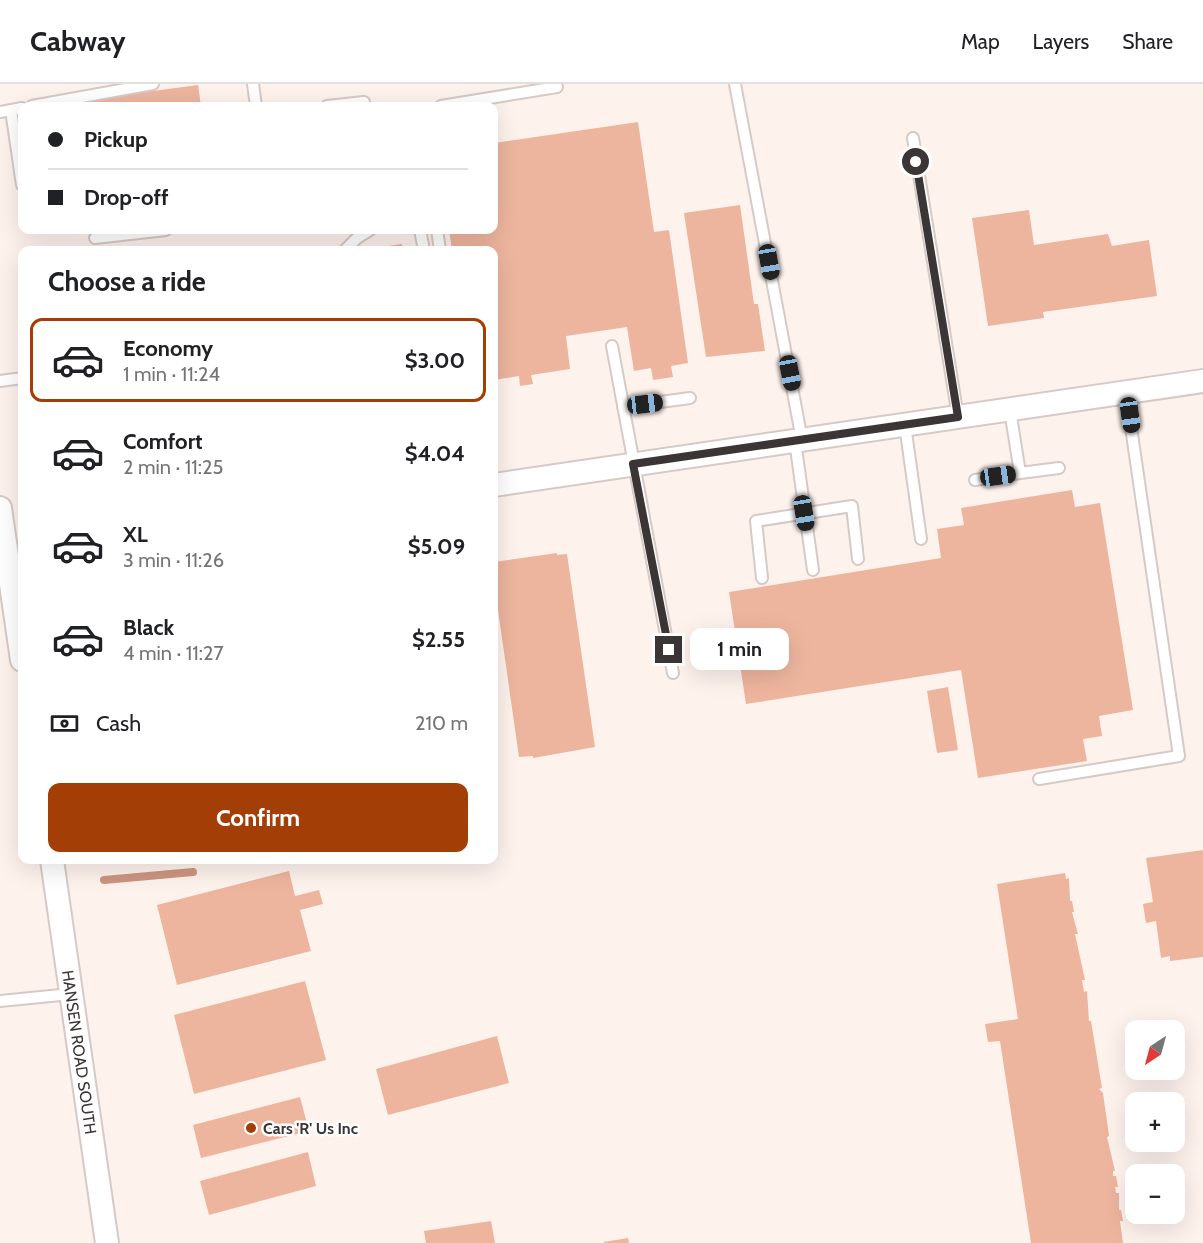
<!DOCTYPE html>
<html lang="en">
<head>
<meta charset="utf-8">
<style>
  :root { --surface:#fff; --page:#f6f6f6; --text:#202124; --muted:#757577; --line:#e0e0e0; --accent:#a33f06 }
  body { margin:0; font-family:Cabin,sans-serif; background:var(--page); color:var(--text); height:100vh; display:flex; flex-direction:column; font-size:22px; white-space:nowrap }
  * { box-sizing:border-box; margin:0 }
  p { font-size:20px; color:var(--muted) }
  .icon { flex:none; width:33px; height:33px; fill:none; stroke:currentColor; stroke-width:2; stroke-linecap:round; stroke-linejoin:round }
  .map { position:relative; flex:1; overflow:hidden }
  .drawer { position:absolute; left:18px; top:162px; width:480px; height:618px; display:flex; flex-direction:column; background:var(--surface); border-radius:12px; box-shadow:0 6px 24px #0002 }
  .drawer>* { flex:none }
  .hud { position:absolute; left:18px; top:18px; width:480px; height:132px; border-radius:12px; box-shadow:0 6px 24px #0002; display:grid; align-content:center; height:132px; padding:0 30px; background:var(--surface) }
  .needle { width:39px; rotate:216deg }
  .tools { position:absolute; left:1125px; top:936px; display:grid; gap:12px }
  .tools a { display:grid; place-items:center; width:60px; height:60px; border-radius:12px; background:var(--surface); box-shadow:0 6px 24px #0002; font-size:30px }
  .end { position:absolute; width:27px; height:27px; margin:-14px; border:8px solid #3b3635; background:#fff; box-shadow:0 0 0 3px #fff }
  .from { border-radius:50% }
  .bubble { position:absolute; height:42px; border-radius:12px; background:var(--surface); box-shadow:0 6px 24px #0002; font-size:20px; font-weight:700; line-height:42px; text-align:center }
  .car { position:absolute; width:18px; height:36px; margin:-18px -9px; border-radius:8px; box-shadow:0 0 4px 2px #0007; background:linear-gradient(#222 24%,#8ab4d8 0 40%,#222 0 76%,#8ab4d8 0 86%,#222 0) }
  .hud b { display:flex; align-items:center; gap:21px; height:57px; font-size:22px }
  .hud b+b { border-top:2px solid var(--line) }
  .hud i { width:15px; height:15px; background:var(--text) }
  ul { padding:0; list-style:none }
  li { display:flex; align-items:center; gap:18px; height:84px; margin:0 12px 9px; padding:0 18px; border:3px solid transparent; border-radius:12px }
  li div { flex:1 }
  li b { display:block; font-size:22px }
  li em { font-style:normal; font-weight:700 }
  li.on { border-color:var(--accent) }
  li>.icon { width:54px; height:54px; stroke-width:1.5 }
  h2 { padding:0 30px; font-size:27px; line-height:72px }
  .pay { display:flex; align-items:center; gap:15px; height:66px; padding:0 30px; font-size:22px }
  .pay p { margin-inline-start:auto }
  .primary-button { display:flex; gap:12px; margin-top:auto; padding:12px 30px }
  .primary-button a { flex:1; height:69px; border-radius:12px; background:var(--accent); color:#fff; font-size:24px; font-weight:700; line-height:69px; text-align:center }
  header { display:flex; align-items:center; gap:36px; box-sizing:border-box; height:84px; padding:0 30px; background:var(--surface); border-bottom:2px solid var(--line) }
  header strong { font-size:28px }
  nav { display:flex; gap:33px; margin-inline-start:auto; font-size:21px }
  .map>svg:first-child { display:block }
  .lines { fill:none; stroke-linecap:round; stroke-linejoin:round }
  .stream { stroke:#cc9680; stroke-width:8 }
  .building { fill:#edb59e }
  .lane-casing { stroke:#d6cac6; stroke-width:14 }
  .street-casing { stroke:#d6cac6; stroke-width:26 }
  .lane { stroke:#fff; stroke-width:10 }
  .street { stroke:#fff; stroke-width:22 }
  .route { stroke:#3b3635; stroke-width:8 }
  .poi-dot { fill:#a33f06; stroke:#fff; stroke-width:2 }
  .labels { text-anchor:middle; stroke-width:5; stroke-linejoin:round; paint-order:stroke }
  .street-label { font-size:16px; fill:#3b3635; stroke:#fff }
  .poi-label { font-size:16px; font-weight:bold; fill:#3b3635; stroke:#fff; text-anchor:start }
</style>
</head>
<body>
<header>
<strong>Cabway</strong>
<nav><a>Map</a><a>Layers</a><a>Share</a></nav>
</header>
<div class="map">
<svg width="1203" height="1159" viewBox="0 0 1203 1159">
  <rect width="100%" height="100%" fill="#fef2ed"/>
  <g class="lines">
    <!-- stream -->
    <path class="stream" d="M104 796 193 788"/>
  </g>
  <!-- building -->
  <path class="building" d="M198 1 201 22H71V18Z
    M638 38 654 148 669 146 688 279 671 282 673 293 653 296 651 284 634 287 627 243 566 252 570 285 531 291 533 300 520 302 519 292 494 296V166H452L449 146H494V59Z
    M740 121 754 220H758L765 267 706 273 684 129Z
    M1029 126 1034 161 1108 150 1112 162 1149 156 1157 212 1043 228 1044 234 988 242 972 134Z
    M402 160 403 166H367V165Z
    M1072 406 1075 423 1100 419 1133 626 1099 632 1102 652 1083 655 1087 677 978 694 961 586 746 620 729 508 941 474 937 445 964 441 961 424Z
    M557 469V471L567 470 595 663 533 674V672L519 673 494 498V478Z
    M948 603 958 666 937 669 927 607Z
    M1203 766V873L1170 877V872L1161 874 1156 837 1146 839 1143 820 1153 818 1146 774Z
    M289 787 295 812 319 806 323 820 300 826 311 867 177 901 157 821Z
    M1065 789 1066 795 1069 794 1070 817H1072L1074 828H1072L1078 850H1075L1085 896H1082L1084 908 1087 907 1089 937H1091L1102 1004 1099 1005 1103 1009 1109 1052 1107 1053 1115 1087H1113V1092H1116L1118 1103H1115L1116 1109H1119V1126H1121L1123 1137H1120L1123 1159H1031L1000 957 988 958 985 940 1018 935 997 800Z
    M305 897 326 976 194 1010 174 931Z
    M497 952 509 999 388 1031 376 985Z
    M300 1013 309 1047 201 1074 193 1041Z
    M308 1068 316 1102 209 1131 200 1097Z
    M491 1137 495 1159H426L424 1147Z
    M628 1154 629 1159H604V1158Z"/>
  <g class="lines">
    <!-- lane casing -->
    <g class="lane-casing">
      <path id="lane" d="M253 0 256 22
        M735 0 802 356
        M32 22 153 0
        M327 22 364 18
        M441 22 557 3
        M11 26 22 101
        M0 28 22 24
        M913 54 958 333
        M420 146 424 166
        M437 146 440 166
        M95 154 166 146
        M345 166 357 154 370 146
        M612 262 673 589
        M0 297 22 294
        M623 323 690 314
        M1010 326 1020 389 1059 384
        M905 341 921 455
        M795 357 813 486
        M975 396 1020 389
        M762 494 756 437 852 422 858 475
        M1039 695 1179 672 1126 309
        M0 917 71 910"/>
    </g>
    <!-- street casing -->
    <g class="street-casing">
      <g id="street">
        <path d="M494 401 1203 297"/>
        <path d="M0 424 22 576"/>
        <path id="s1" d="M52 776 107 1159"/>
      </g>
    </g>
    <!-- lane -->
    <use href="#lane" class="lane"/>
    <!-- street -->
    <use href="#street" class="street"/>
  </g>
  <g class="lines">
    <!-- route -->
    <path class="route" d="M669 566 633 380 958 333 916 78"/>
  </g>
  <!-- markers -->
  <circle class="poi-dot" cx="251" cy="1044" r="6"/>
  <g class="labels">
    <!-- street labels -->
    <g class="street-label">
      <text dy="6" stroke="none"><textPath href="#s1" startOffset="194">HANSEN ROAD SOUTH</textPath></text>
    </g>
    <!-- poi labels -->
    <g class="poi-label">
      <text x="263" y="1050">Cars 'R' Us Inc</text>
    </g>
  </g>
</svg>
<div class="tools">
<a><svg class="needle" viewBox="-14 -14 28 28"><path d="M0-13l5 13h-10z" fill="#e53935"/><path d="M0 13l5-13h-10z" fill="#757577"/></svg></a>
<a>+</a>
<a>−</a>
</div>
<i class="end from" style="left:916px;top:78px"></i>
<i class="end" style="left:669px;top:566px"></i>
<div class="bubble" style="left:690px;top:544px;width:99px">1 min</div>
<i class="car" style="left:769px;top:178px;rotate:170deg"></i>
<i class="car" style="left:790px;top:289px;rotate:169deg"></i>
<i class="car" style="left:645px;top:320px;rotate:83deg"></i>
<i class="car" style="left:1130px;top:331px;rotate:172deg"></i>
<i class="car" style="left:998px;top:392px;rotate:82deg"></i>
<i class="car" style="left:804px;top:429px;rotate:171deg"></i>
<div class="hud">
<b><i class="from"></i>Pickup</b>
<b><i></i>Drop-off</b>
</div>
<section class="drawer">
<h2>Choose a ride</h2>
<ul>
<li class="on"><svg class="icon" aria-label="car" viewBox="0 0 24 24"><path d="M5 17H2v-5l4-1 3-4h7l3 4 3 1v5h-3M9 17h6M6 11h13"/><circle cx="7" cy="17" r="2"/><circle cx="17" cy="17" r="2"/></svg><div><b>Economy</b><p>1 min · 11:24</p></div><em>$3.00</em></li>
<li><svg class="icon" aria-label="car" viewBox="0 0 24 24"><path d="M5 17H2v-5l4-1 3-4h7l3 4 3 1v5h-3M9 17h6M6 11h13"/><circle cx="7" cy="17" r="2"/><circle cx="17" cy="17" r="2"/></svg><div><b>Comfort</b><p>2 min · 11:25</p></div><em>$4.04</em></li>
<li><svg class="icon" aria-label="car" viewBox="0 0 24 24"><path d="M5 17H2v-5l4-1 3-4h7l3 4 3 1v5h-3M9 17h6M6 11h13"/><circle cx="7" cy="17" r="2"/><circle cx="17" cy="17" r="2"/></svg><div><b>XL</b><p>3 min · 11:26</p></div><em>$5.09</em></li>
<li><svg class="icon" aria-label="car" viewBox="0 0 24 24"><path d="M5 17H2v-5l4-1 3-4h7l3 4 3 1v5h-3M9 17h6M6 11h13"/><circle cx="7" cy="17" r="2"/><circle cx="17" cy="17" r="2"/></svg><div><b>Black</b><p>4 min · 11:27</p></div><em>$2.55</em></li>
</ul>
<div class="pay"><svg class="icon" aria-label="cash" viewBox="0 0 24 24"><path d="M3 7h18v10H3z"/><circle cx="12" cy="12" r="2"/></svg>Cash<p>210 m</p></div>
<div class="primary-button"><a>Confirm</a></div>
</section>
</div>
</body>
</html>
